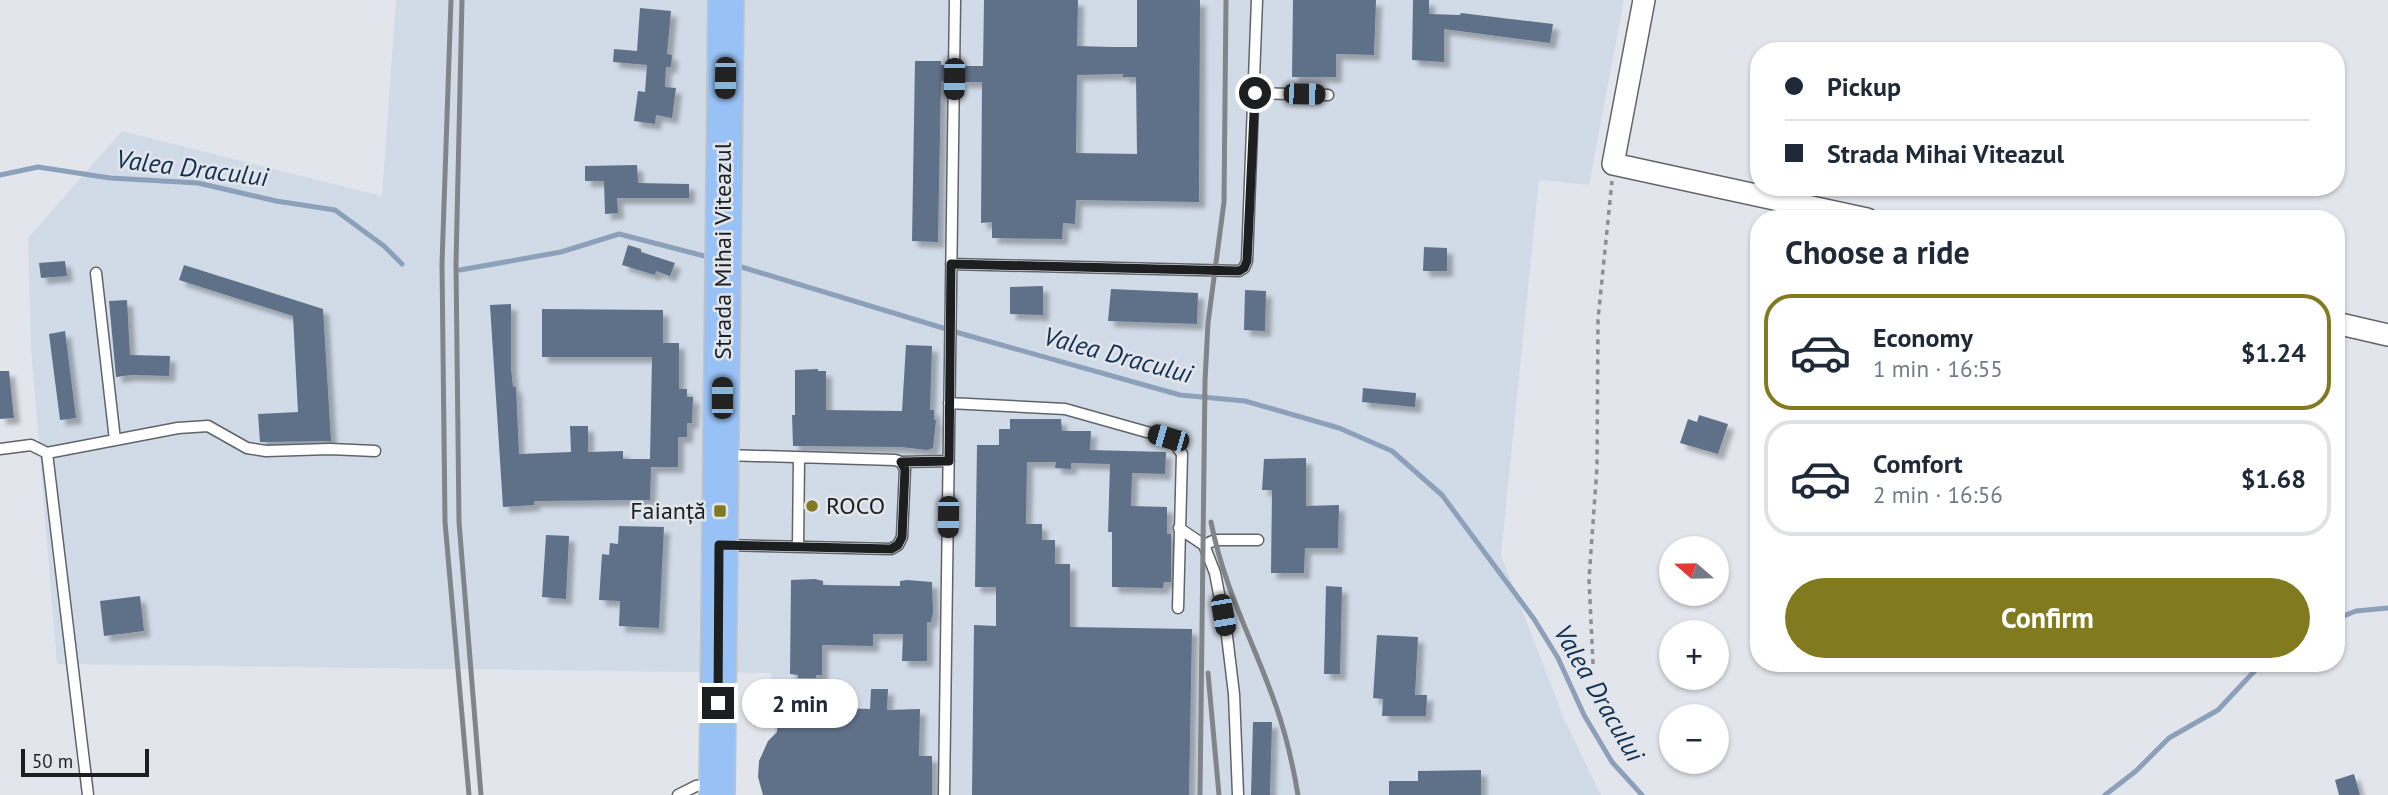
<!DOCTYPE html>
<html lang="en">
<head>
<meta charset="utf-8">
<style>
  :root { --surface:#fff; --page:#f6f6f7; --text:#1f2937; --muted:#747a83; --line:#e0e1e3; --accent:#817a1f }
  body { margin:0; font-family:"PT Sans",sans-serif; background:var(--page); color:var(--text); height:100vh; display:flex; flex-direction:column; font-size:26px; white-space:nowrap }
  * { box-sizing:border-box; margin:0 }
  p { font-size:23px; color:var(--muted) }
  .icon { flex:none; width:38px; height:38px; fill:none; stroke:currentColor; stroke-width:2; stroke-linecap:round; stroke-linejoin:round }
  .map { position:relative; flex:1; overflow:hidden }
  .side { position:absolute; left:1750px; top:210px; width:595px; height:462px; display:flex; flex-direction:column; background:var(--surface); border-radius:28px; box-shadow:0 2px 5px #0004 }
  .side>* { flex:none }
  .guide { position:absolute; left:1750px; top:42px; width:595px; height:154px; border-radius:28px; box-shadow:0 2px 5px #0004; display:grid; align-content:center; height:154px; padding:0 35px; background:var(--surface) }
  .needle { width:46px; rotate:290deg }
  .buttons { position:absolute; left:1659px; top:536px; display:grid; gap:14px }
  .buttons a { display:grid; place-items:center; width:70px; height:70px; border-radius:50%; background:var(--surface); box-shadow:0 2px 5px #0004; font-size:35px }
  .scale { position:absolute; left:21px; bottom:18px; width:128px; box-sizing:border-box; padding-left:7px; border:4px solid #1c1e20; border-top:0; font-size:19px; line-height:24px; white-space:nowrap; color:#1c1e20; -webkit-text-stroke:5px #e2e6ec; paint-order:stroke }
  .end { position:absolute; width:32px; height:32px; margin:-16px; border:9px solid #1c1e20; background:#fff; box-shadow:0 0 0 4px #fff }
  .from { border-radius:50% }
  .bubble { position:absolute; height:49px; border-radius:24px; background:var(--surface); box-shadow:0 2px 5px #0004; font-size:23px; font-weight:800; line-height:49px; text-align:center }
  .car { position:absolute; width:21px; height:42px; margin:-21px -10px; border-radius:9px; box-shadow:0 0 5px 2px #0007; background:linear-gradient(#222 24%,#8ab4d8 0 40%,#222 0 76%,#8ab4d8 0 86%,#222 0) }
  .guide b { display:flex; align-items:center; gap:24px; height:66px; font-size:26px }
  .guide b+b { border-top:2px solid var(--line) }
  .guide i { width:18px; height:18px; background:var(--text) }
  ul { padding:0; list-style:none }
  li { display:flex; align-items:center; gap:21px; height:116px; margin:0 14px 10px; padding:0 21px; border:4px solid var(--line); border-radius:28px }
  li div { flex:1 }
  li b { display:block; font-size:26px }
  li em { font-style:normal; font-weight:800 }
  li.current { border-color:var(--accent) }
  li>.icon { width:63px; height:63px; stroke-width:1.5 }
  h2 { padding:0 35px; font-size:32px; line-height:84px }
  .primary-button { display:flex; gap:14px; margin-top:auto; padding:14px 35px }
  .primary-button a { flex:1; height:80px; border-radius:42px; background:var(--accent); color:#fff; font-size:28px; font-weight:800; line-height:80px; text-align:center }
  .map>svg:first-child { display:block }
  .built { fill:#d1dbe7 }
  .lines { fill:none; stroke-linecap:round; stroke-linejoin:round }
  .stream { stroke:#8da0b9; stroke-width:5 }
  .building { fill:#5f7188; fill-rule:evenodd; filter:url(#shadow) }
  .service-casing { stroke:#60646a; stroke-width:13 }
  .minor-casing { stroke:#60646a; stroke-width:24 }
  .trunk-casing { stroke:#c4c4c5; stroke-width:38 }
  .path { stroke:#8c8f93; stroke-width:3.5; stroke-dasharray:5 5; stroke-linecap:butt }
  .service { stroke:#fff; stroke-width:10 }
  .minor { stroke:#fff; stroke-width:21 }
  .trunk { stroke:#98c2f6; stroke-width:35 }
  .rail { stroke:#818488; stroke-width:5 }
  .route { stroke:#1c1e20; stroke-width:9 }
  .poi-dot { fill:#817a1f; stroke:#e2e6ec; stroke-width:2.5 }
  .labels { text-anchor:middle; stroke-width:5; stroke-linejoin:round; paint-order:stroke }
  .street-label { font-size:24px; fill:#1c1e20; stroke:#e2e6ec }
  .poi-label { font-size:24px; fill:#1c1e20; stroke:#e2e6ec; text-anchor:start }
  .water-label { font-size:26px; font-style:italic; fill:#133053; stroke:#e2e6ec }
</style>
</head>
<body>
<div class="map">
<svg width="2388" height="795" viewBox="0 0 2388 795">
  <defs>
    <filter id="shadow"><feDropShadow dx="6" dy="6" stdDeviation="2" flood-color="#0004"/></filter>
  </defs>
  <rect width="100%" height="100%" fill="#e2e6ec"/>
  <!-- built -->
  <path class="built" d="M396 0H1624L1589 185 1539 180 1501 555 1564 719 1601 795H778L771 673 57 664 31 348 28 238 122 131 382 196Z"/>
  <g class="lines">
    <!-- stream -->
    <path class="stream" d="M0 175 38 167 110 178 198 183 276 201 335 210 384 246 402 264
      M735 265 966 335 1180 395 1245 401 1339 428 1392 451 1442 495 1534 619 1558 658 1584 715 1612 762 1642 795
      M460 270 561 252 619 234 712 258
      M2336 619 2356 611 2388 608
      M2105 795 2136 771 2169 738 2218 710 2262 663"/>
  </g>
  <!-- building -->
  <path class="building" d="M984 0H1078L1077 46 1112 47H1137V0H1200L1199 202 1076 200 1075 224 1063 223 1062 239 992 238V222L981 223 982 82H962V66H983ZM1123 74V77H1136L1137 154 1076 153 1077 75Z
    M1293 0H1376L1374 55 1336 54V77H1292Z
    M1413 0H1429V14L1460 15 1461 13 1553 24 1550 43 1444 29V62L1412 60Z
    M640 8 671 11 667 54 672 55 671 67H666L665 87 676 88 672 118 656 115 655 124 634 121 638 91 645 92 647 65 613 62 614 49 637 51Z
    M915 61H941V65H946V81H941L938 242 912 241Z
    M637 165 638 183 689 184V198H617L618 213 605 214 604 181H585V166Z
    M628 245 641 249V252L675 263 670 276 656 271 655 275 622 265Z
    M1424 247 1447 248V271H1423Z
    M65 261 67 276 41 278 39 263Z
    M184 265 323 309 331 441 260 442 258 414 298 412 293 316 179 280Z
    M1043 286V315L1010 314V287Z
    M1111 289 1198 293 1197 324 1108 321Z
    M1245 290 1266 291 1265 331 1244 330Z
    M127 300 130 355 170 356 169 376 131 375 116 377 109 301Z
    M511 304V368L513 387H516L519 454 571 452 570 426H588V452L623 451V459H650L652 357H542V309L663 310V343H679V389H687V397H693L692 423H687V437H678V467H651L650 500 534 501V505L503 507 490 305Z
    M65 331 76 418 60 420 49 334Z
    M906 345 932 346 930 410H934V420H936L933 448 927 450 901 447 793 446 792 415H795V370L818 369V371H826V410L902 411Z
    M0 371H9L14 418 0 419Z
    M1363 388 1416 393 1415 407 1362 402Z
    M1699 415 1728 424 1718 454 1680 443 1688 419 1697 422Z
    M1010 419H1061L1062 431H1091L1090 450 1166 452 1165 474 1132 473 1131 506 1167 507V534H1171V582H1164L1163 588 1112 587V532H1108L1110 464 1071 463V469L1055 468 1056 462H1027L1026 524H1042V540H1055V564H1070V627L1192 629 1189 795H972L974 625 996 626V587H975L977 445H999V429H1010Z
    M1306 458V506L1339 505 1338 548H1305L1304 573H1271L1272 490H1262L1264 459Z
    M619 526 664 527 659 628 619 626 620 601 599 600 602 554 609 555 610 543 618 544Z
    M546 535 569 536 566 599 542 597Z
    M815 579 823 581V585L900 586V581L907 580 932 582 933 613 931 622H927V661H902L903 634H873V646L822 645V675H816V678H798V675L790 674 791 580Z
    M1326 586 1342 587 1340 674H1324Z
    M140 596 144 631 104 636 100 601Z
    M1377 635 1418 637 1415 695H1427L1426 716H1382L1383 699 1373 698Z
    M871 689H888L887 710 920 709 919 756H932V795H763L758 777 759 761 768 741 777 732 778 706 870 709Z
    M1253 722H1272L1270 795H1251Z
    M1481 770V795H1389V781H1418V771Z
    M2354 774 2360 795H2339L2335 780Z"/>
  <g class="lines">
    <!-- service casing -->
    <g class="service-casing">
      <path id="service" d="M1255 93 1328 95
        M951 264 1239 271 1244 268 1247 261 1257 0
        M96 273 115 440
        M949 403 1065 409 1168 438 1175 444 1182 454 1178 608
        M0 449 31 445 47 453 88 795
        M47 453 178 428 208 426 247 448 266 451 330 449 375 451
        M725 455 895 460 901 462 905 469 902 537 898 545 891 549 725 545
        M901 462 949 461
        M1179 528 1204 545 1215 573 1227 636 1234 694 1238 795
        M1204 545 1215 540H1258
        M798 546 799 458
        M678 795 696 786 714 783
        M944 795 955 0"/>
    </g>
    <!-- minor casing -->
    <g class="minor-casing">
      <path id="minor" d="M1644 0 1613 164 1867 219
        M2336 323 2388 335"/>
    </g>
    <!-- trunk casing -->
    <g class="trunk-casing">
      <path id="trunk" d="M717 795 726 0"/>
    </g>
    <!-- path -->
    <path class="path" d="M1593 664 1589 579 1597 467 1598 319 1612 181"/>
    <!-- service -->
    <use href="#service" class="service"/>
    <!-- minor -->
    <use href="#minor" class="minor"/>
    <!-- trunk -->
    <use href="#trunk" class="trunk"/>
    <!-- rail -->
    <path class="rail" d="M451 0 442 264 445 522 469 795
      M462 0 456 264 459 522 481 795
      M1211 522C1224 589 1254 643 1276 706 1286 735 1293 765 1298 795
      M1208 673 1219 795
      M1200 795 1205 381 1208 323 1224 202 1226 0"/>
  </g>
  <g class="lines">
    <!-- route -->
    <path class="route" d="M718 703 719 545 891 549 898 545 902 537 905 469 901 462 949 461 951 264 1239 271 1244 268 1247 261 1255 93"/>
  </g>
  <!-- markers -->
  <g class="poi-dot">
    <circle cx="812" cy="506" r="7"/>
    <rect x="713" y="504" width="14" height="14" rx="3.5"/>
  </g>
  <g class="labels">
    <!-- street labels -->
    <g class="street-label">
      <text transform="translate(723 251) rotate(-90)" y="8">Strada Mihai Viteazul</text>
    </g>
    <!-- poi labels -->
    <g class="poi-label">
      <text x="826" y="514">ROCO</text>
      <text x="706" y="519" text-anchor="end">Faianță</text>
    </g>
    <!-- water labels -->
    <g class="water-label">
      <text transform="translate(192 168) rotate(7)" y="9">Valea Dracului</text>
      <text transform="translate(1118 355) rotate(15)" y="9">Valea Dracului</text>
      <text transform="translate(1599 693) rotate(60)" y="9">Valea Dracului</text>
    </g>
  </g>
</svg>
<div class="buttons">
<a><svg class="needle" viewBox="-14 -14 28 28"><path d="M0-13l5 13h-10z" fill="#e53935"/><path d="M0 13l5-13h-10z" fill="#747a83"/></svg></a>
<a>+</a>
<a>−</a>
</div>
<div class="scale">50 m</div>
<i class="end from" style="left:1255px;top:93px"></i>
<i class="end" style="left:718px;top:703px"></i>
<div class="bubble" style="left:742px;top:679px;width:116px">2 min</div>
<i class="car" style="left:725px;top:78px;rotate:181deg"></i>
<i class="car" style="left:954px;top:79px;rotate:181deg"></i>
<i class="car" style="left:1304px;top:94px;rotate:91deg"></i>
<i class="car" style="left:722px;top:398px;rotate:0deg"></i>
<i class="car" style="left:1168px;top:438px;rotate:286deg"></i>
<i class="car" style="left:948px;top:517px;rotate:181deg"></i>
<i class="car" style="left:1223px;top:615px;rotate:170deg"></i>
<div class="guide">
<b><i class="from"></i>Pickup</b>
<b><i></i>Strada Mihai Viteazul</b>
</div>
<section class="side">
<h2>Choose a ride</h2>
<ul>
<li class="current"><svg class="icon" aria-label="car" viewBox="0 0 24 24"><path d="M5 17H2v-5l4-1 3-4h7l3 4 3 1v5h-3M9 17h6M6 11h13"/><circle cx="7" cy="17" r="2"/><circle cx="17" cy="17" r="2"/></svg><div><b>Economy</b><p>1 min · 16:55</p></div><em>$1.24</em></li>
<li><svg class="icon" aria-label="car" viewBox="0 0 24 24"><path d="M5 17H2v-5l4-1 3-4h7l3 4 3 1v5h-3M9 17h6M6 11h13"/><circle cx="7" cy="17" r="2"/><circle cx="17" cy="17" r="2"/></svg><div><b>Comfort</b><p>2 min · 16:56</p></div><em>$1.68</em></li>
</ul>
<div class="primary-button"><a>Confirm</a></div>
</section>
</div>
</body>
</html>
